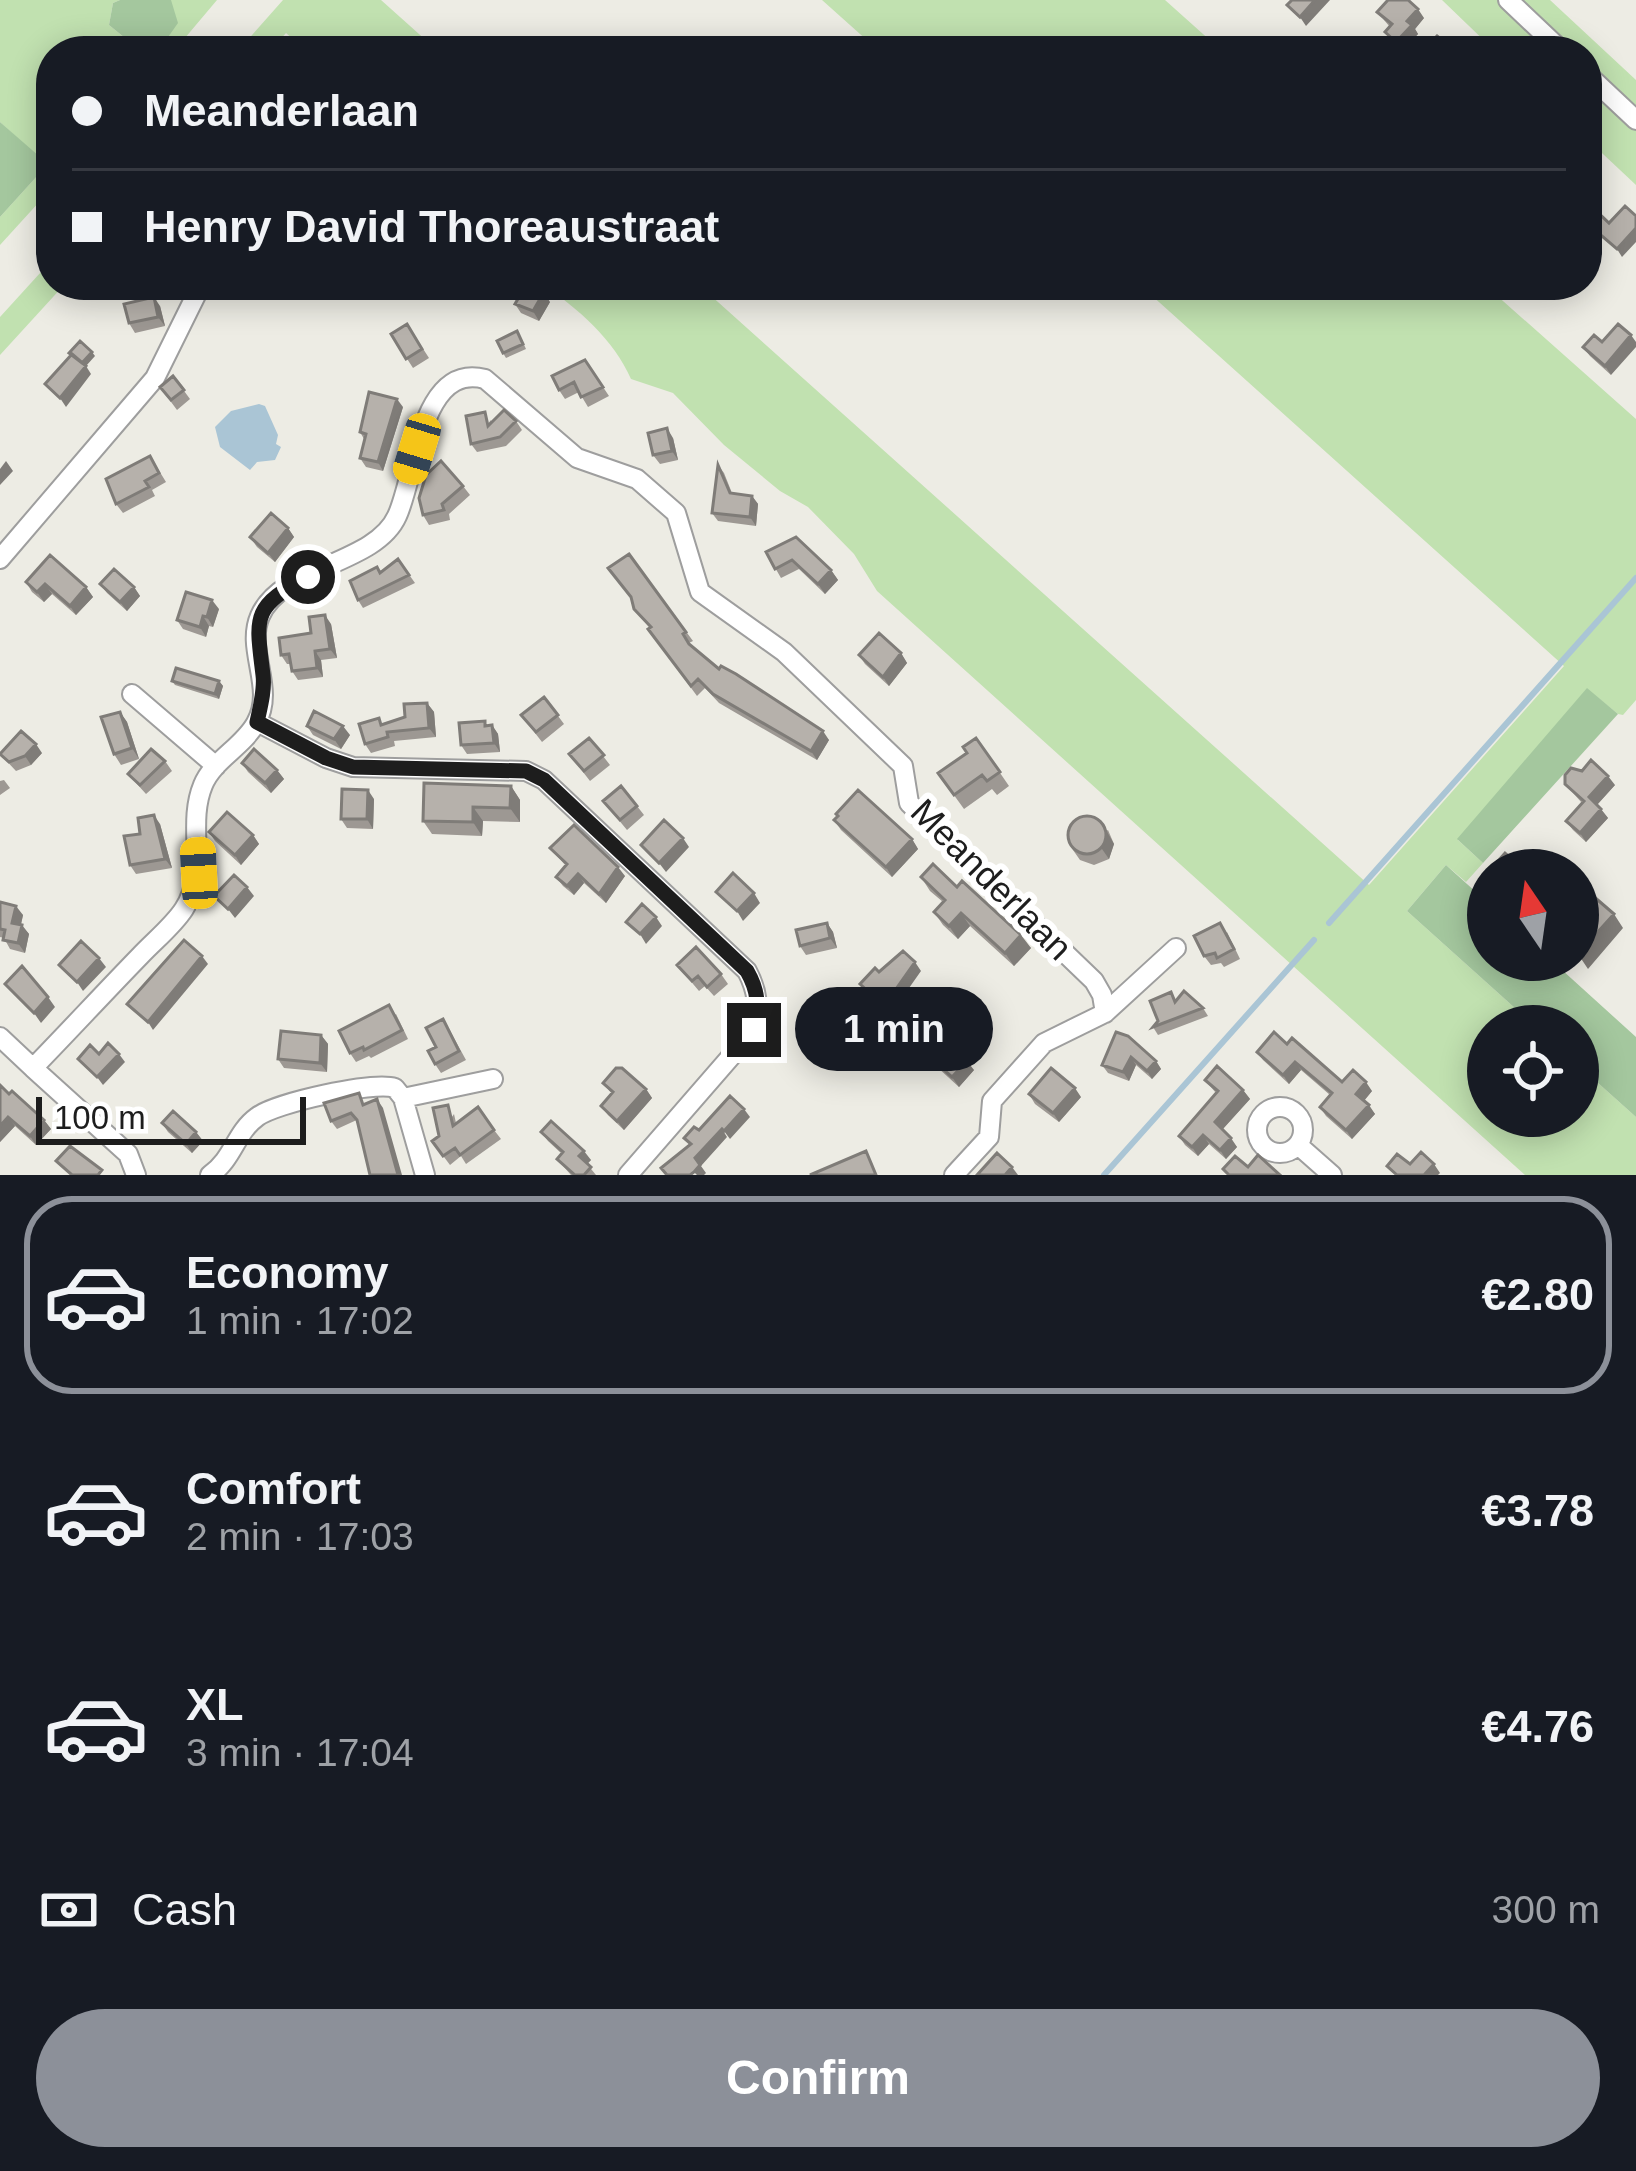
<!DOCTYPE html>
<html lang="en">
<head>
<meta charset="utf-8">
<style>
  :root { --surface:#171b24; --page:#242831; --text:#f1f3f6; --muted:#9ea1a6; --line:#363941; --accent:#8c9099 }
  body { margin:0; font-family:Arial,sans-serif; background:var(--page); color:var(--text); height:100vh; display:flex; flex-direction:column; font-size:45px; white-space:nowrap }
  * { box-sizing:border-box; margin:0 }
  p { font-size:39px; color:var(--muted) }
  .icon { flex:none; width:66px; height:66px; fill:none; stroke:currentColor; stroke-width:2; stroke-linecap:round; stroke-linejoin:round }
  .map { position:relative; height:1175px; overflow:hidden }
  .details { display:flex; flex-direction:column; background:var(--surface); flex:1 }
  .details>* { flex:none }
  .hud { position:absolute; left:36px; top:36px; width:1566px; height:264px; border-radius:48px; box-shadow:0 6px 30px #0003; display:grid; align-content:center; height:264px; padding:0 36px; background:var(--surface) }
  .needle { width:78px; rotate:347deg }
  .buttons { position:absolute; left:1467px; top:849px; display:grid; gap:24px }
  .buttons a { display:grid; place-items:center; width:132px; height:132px; border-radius:50%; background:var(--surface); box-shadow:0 6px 30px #0003; font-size:60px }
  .scale { position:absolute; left:36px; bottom:30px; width:270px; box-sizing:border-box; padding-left:12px; border:6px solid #1d1d1d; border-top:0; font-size:33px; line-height:42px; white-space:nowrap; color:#1d1d1d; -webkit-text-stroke:9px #fff; paint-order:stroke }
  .end { position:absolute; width:54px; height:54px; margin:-27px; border:15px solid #1d1d1d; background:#fff; box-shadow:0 0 0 6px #fff }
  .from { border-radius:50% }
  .bubble { position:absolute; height:84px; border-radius:42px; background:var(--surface); box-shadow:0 6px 30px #0003; font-size:39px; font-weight:700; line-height:84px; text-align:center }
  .car { position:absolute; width:36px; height:72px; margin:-36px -18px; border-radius:15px; box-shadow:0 0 9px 3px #0007; background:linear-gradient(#f5c518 24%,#345 0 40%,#f5c518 0 76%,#345 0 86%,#f5c518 0) }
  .hud b { display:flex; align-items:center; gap:42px; height:114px; font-size:45px }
  .hud b+b { border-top:3px solid var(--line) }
  .hud i { width:30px; height:30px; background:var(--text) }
  ul { padding:21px 0 0; list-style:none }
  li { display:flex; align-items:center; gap:36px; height:198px; margin:0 24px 18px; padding:0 12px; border:6px solid transparent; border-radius:48px }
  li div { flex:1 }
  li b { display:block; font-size:45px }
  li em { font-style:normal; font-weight:700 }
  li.on { border-color:var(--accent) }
  li>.icon { width:108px; height:108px; stroke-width:1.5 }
  .pay { display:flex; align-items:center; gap:30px; height:132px; padding:0 36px; font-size:45px }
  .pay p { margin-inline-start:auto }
  .button { display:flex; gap:24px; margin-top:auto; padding:24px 36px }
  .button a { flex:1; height:138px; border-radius:72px; background:var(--accent); color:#fff; font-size:48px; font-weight:700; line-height:138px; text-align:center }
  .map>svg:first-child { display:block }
  .grass { fill:#c1e1b0 }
  .forest { fill:#a4c79e }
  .water { fill:#aac5d5 }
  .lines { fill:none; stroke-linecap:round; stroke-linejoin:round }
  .stream { stroke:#aac5d5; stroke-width:6 }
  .minor-casing { stroke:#9e9e9e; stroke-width:22 }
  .minor { stroke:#fff; stroke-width:18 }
  .wall { fill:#9d9893 }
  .shaded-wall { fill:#7f7c78 }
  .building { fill:#b6b1ab; stroke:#7f7c78; stroke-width:3 }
  .route { stroke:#1d1d1d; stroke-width:15 }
  .labels { text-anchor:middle; stroke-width:12; stroke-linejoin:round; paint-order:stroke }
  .street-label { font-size:36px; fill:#1d1d1d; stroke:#fff }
</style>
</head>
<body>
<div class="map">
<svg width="1636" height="1175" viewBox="0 0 1636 1175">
  <rect width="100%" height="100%" fill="#edece4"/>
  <!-- grass -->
  <path class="grass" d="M0 0H120L113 3 109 25 125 38 171 0H217L174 51H51V189L0 245V217L47 165 0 122Z
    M283 0H381L438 51H306L286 33 270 51H238Z
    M822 0H1165L1222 51H879Z
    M1442 0H1497L1552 51H1495Z
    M1515 0H1550L1636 80V113L1587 67V51H1570Z
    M1587 84 1636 129V185L1587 139Z
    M51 261V285H64L0 355V317Z
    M543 285H699L1369 885 1564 666 1140 285H1485L1636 419V700L1623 715 1618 714 1587 689 1458 840 1483 863 1466 882 1446 865 1407 911 1535 1026H1488V1116H1578V1065L1636 1117V1175H1525L877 591 854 554 808 507 780 491 724 445 673 393 631 379C614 340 578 308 543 285Z"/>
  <!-- forest -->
  <path class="forest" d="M120 0H171L178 23 166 40 125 38 109 25 113 3Z
    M0 122 48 164 0 217Z
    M1587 688 1618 714 1483 863 1457 839Z
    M1446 865 1488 903V960H1551L1636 1037V1117L1578 1065V1026H1535L1407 911Z"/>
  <!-- water -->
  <path class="water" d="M259 404 265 406 278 435 276 444 281 447 275 460 257 462 250 470 220 447 215 427 231 411Z"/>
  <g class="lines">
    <!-- stream -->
    <path class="stream" d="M1329 923 1636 578
      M1104 1175 1314 940"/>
    <!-- minor casing -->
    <g class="minor-casing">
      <path id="minor" d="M1508 0 1562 51
        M1587 74 1636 120
        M0 559 155 378 201 285
        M132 694 216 766
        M257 722 326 758 353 767 526 771 544 780 747 971C758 992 759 1007 754 1030L628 1175
        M0 1037 33 1068
        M403 1098 493 1079
        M1257 1130a23 23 0 1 1 46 0a23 23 0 1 1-46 0Z
        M1298 1145 1332 1175
        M136 1175 128 1154 33 1068C69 1031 104 993 140 956 154 941 173 926 184 909 209 870 186 826 203 785 213 760 243 747 256 723 276 688 245 650 260 616 281 566 375 565 397 516 416 476 420 362 485 379L577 458 637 479 676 513 700 592 784 652 903 766 909 803 1094 981 1102 995 1105 1013
        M210 1175C234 1158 235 1133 257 1117 275 1103 373 1081 395 1088L403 1098 425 1175
        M954 1175 989 1137 992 1101 1044 1043 1105 1013 1176 948"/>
    </g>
    <!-- minor -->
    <use href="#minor" class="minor"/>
  </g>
  <!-- wall -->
  <path class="wall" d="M1377 12 1424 18 1415 29 1418 34 1402 51 1385 32 1390 27Z
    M550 302 539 321 521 313 515 304Z
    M160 306 165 326 135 333 129 323Z
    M407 324 429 358 413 368 391 334Z
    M520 336 526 349 506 358 503 353Z
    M1602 342 1611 375 1590 356 1583 347Z
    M585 360 609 396 588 407 579 392 565 399 559 390Z
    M173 376 190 399 177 410 160 387Z
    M403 407 383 471 366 467 360 458 364 439 360 432Z
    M491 420 492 423 516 421 522 430 506 446 477 452 471 444Z
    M673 438 678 460 660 464 653 455Z
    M150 456 166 482 152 490 155 496 123 513 116 504Z
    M718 465 724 473 732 493 752 496 758 504 756 526 718 521 712 513Z
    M463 486 470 495 449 514 450 520 429 525 423 515Z
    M288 528 294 537 275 562 257 547 250 537Z
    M766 552 831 570 838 580 825 594 799 569 781 578Z
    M629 554 693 641 689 643 691 646 719 669 829 740 817 760 719 703 705 688 697 696 648 629 650 628 634 609 631 599Z
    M398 559 415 583 363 608 358 600Z
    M26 582 86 587 93 597 76 615 52 594 44 602 32 592Z
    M100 584 134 587 140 596 127 611 107 593Z
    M219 609 213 627 209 626 206 637 183 629 177 620Z
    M331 624 337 658 321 660 323 677 298 680 292 671 291 664H287L281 655 311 633Z
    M901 653 907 663 889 686 865 664 859 655Z
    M172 681H219L223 686 219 699 175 685Z
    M544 697 564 724 542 742 521 715Z
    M427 703 434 712 436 737 394 741 395 746 371 753 365 744 383 724 405 717Z
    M120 712 127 722 139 759 121 765 114 754Z
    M488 725H492L498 734 500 752 467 754 461 745Z
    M307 726 350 735 341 749 313 735Z
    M589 738 610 765 590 781 569 754Z
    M976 738 1009 786 997 795 992 789 964 809 938 773 967 753Z
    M42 753 31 765 16 771 0 754Z
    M165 761 172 771 146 794 128 774Z
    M242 763 277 770 284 779 271 793 248 772Z
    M4 780 10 788 0 795V781Z
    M1565 784 1615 785 1597 805 1608 818 1586 842 1573 830 1566 821 1582 803Z
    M511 786 520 800V822L483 821 482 836 432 834 423 821Z
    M374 799 373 829 347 828 341 819Z
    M603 801 637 806 644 815 627 830Z
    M834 820 912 839 918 849 892 877 841 830Z
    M160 824 172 868 136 874 130 865 140 834Z
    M1108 830 1114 844 1109 859 1094 865 1080 860 1073 850Z
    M209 832 253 835 259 844 241 865 215 841Z
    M550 848 625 876 606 903 584 883 574 895 563 886 556 877 566 866Z
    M921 877 957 887 1031 948 1014 966 970 926 958 939 943 925 934 912 943 902 930 891Z
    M0 902 23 915 21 925 29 934 25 953 10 949 4 938 0 937Z
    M827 923 833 932 837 948 806 955 800 946Z
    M1227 932 1240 959 1224 967 1221 963 1211 965 1204 956Z
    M677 965 721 974 728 984 714 996 705 986 699 991Z
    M1171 992 1176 1000 1203 1008 1208 1016 1158 1035 1153 1027 1158 1021Z
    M396 1014 408 1039 371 1058 369 1056 356 1062 350 1053Z
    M449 1029 466 1060 441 1073 435 1064 436 1047Z
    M321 1035 328 1044 327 1072 284 1068 278 1059Z
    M1128 1036 1156 1061 1161 1069 1152 1079 1136 1065 1129 1081 1108 1073 1102 1065Z
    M1287 1044 1342 1082 1372 1091 1364 1101 1375 1114 1352 1139 1326 1116 1320 1107 1330 1095 1301 1070 1289 1084 1263 1060 1257 1052Z
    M919 1048 974 1070 959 1087 926 1057Z
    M1205 1080 1243 1090 1250 1099 1222 1130 1237 1147 1226 1159 1209 1144 1198 1156 1185 1145 1179 1136 1216 1093Z
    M603 1083 646 1089 652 1098 624 1130 608 1115 601 1106 612 1094Z
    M0 1085 9 1094 44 1120 51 1129 36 1145 15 1126 0 1142Z
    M1029 1094 1081 1097 1059 1122 1035 1104Z
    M366 1104 383 1108 337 1129 331 1121Z
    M454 1114 456 1123 494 1130 501 1139 466 1164 461 1156 450 1165 432 1141 439 1136Z
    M162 1123 196 1132 203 1141 192 1153 168 1132Z
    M541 1132 591 1160 587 1164 596 1175H571L557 1159 562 1154 548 1141Z"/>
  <!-- shaded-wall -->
  <path class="shaded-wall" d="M1315 0H1330L1306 26 1300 17Z
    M1418 9 1424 18 1415 29 1418 34 1402 51 1396 42 1407 21Z
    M1590 191 1595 199 1589 207 1587 194Z
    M1636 228V242L1622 257 1617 249Z
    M1595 230 1601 238 1588 252 1587 239Z
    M544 292 550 302 539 321 533 311Z
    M154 297 160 306 165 326 158 317Z
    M1631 335 1636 342V347L1611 375 1605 366Z
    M92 352 95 356 86 366 91 374 66 407 60 398 81 363Z
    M397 399 403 407 383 471 378 462Z
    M667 428 673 438 678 460 672 451Z
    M6 461 13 471 0 485V469Z
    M752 496 758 504 756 526 750 517Z
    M288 528 294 537 275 562 268 553Z
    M831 570 838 580 825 594 818 584Z
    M45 584 52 594 44 602 37 592Z
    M86 587 93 597 76 615 70 606Z
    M134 587 140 596 127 611 120 602Z
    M212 600 219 609 213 627 207 617Z
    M325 615 331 624 337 658 330 649Z
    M203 616 209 626 206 637 200 627Z
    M315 651 321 660 323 677 317 668Z
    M901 653 907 663 889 686 883 677Z
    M219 681 223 686 219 699 215 694Z
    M427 703 434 712 436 737 429 728Z
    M120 712 127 722 139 759 132 748Z
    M492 725 498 734 500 752 494 743Z
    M343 726 350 735 341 749 334 739Z
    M823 731 829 740 817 760 811 751Z
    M36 744 42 753 31 765 25 756Z
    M277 770 284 779 271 793 265 783Z
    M1608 776 1615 785 1595 807 1589 797Z
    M511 786 520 800V822L510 808Z
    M368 790 374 799 373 829 367 819Z
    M473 807 483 821 482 836 473 822Z
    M1601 809 1608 818 1586 842 1580 833Z
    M154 815 160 824 172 868 165 859Z
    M1101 821 1114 844 1109 859 1102 849Z
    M253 835 259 844 241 865 235 855Z
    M683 838 689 847 666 872 659 863Z
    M912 839 918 849 892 877 886 867Z
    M618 867 625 876 606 903 599 894Z
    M578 874 584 883 574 895 567 886Z
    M247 887 254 896 235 918 228 909Z
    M754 893 760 903 743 921 737 911Z
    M16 906 23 915 19 932 12 923Z
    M961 913 970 926 958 939 949 926Z
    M1614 914 1623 928 1588 969 1578 954Z
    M656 917 662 926 646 944 640 934Z
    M827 923 833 932 837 948 830 938Z
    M22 925 29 934 25 953 18 943Z
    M1021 935 1031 948 1014 966 1005 953Z
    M202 956 208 964 153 1030 148 1022Z
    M99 958 106 967 83 991 77 982Z
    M915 962 921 971 890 1015 884 1006Z
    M48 997 55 1007 41 1023 34 1013Z
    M321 1035 328 1044 327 1072 320 1063Z
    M119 1054 125 1062 103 1085 97 1077Z
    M1131 1057 1136 1065 1129 1081 1123 1072Z
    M967 1061 974 1070 959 1087 952 1077Z
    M1156 1061 1161 1069 1152 1079 1147 1071Z
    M1295 1062 1301 1070 1289 1084 1283 1075Z
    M1366 1082 1372 1091 1362 1103 1356 1094Z
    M1075 1088 1081 1097 1059 1122 1053 1113Z
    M646 1089 652 1098 624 1130 617 1121Z
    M1243 1090 1250 1099 1221 1131 1215 1122Z
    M377 1099 383 1108 402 1175H398Z
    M1369 1105 1375 1114 1352 1139 1346 1130Z
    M744 1109 750 1117 730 1139 724 1131Z
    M8 1117 15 1126 0 1142V1126Z
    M44 1120 51 1129 36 1145 30 1136Z
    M722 1129 727 1137 701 1166 706 1173 704 1175H697L694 1172 695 1158Z
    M196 1132 203 1141 192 1153 186 1144Z
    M1203 1135 1209 1144 1198 1156 1192 1147Z
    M1231 1138 1237 1147 1226 1159 1220 1150Z
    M584 1151 591 1160 585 1166 579 1156Z
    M1434 1164 1440 1173 1438 1175H1424Z
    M1012 1167 1018 1175H1005Z"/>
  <!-- building -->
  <path class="building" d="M1292 0H1315L1300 17 1287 5Z
    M1388 0H1408L1418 9 1407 21 1412 25 1396 42 1385 32 1392 24 1377 12Z
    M1437 36 1448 45 1453 39 1466 51H1427L1425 49Z
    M1587 202 1609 223 1625 206 1636 216V228L1617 249 1595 230 1587 239Z
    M526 285H531L544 292 533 311 515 304Z
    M154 297 158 317 129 323 124 304Z
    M407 324 422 349 406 359 391 334Z
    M1618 324 1631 335 1605 366 1583 347 1594 335 1602 342Z
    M517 331 523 344 503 353 497 341Z
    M80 341 92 352 82 363 69 353Z
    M72 354 86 366 60 398 45 384Z
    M585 360 603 387 581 397 574 382 559 390 552 376Z
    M173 376 184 390 171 400 160 387Z
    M369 392 397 399 378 462 360 458 366 434 360 432Z
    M504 410 516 421 500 437 471 444 466 416 485 412 488 426Z
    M667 428 672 451 653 455 648 433Z
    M150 456 159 473 145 481 149 487 116 504 106 479Z
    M441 461 463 486 442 504 444 510 423 515 419 498 426 475Z
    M718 465 730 493 752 496 750 517 712 513Z
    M271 513 288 528 268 553 250 537Z
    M796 537 831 570 818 584 792 560 775 569 766 552Z
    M629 554 686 632 683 634 689 644 719 669 721 666 736 674 823 731 811 751 713 694 698 679 691 686 648 629 651 627 634 609 631 597 608 568Z
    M50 555 86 587 70 606 45 584 37 592 26 582Z
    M398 559 409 575 358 600 350 581 377 567 380 573Z
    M114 569 134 587 120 602 100 584Z
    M186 592 212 600 207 617 203 616 200 627 177 620Z
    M325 615 330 649 315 651 317 668 292 671 289 654 281 655 279 638 311 633 309 617Z
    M879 633 901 653 883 677 859 655Z
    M176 668 219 681 215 694 172 681Z
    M544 697 558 715 536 732 521 715Z
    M427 703 429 728 387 732 388 737 365 744 359 724 379 718 381 725 405 717 404 704Z
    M314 711 343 726 334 739 307 726Z
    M120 712 132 748 114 754 101 717Z
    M485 721V726L492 725 494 743 461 745 459 723Z
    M21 731 36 744 25 756 9 762 0 754Z
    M589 738 604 755 584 771 569 754Z
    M976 738 1000 772 987 781 982 775 954 795 938 773 967 753 963 747Z
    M151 749 165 761 140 785 128 774Z
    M254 749 277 770 265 783 242 763Z
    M1591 760 1608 776 1589 797 1601 809 1580 833 1566 821 1584 801 1565 784V775L1571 768 1582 771Z
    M424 783 511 786 510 808 473 807V822L423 821Z
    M621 786 637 806 620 820 603 801Z
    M342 789 368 790 367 819H341Z
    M858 790 912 839 886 867 834 820 838 816 836 814Z
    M227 812 253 835 235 855 209 832Z
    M154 815 165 859 130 865 124 836 140 834 138 818Z
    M1068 835a19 19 0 1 1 38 0a19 19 0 1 1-38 0Z
    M664 820 683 838 659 863 641 845Z
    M574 825 618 867 599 894 578 874 567 886 556 877 567 864 550 848Z
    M1505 853 1524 870H1490Z
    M933 864 957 887 962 881 1021 935 1005 953 961 913 949 926 934 912 945 900 921 877Z
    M733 873 754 893 737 911 716 892Z
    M234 875 247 887 228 909 214 896Z
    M1578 883 1614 914 1578 954Z
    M0 902 16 906 12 923 22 925 18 943 3 940 5 930 0 929Z
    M642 904 656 917 640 934 626 922Z
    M827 923 830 938 800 946 796 930Z
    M1220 923 1234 949 1217 958 1215 953 1204 956 1194 936Z
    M184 940 202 956 148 1022 127 1004Z
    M81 941 99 958 77 982 59 965Z
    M696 947 721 974 707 987 698 976 692 981 677 965Z
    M903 951 915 962 884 1006 860 984 875 968 879 972Z
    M22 966 48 997 34 1013 5 984Z
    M1184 991 1203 1008 1153 1027 1158 1021 1150 1001 1171 992 1175 1002Z
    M389 1005 402 1030 364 1050 363 1047 350 1053 339 1031Z
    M443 1019 459 1051 435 1064 428 1051 436 1047 426 1028Z
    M281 1031 321 1035 320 1063 278 1059Z
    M1116 1032 1128 1036 1156 1061 1147 1071 1131 1057 1123 1072 1102 1065Z
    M1274 1032 1287 1044 1292 1038 1342 1082 1353 1070 1366 1082 1356 1094 1369 1105 1346 1130 1320 1107 1332 1093 1295 1062 1283 1075 1257 1052Z
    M932 1033 967 1061 952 1077 919 1048Z
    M108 1043 119 1054 97 1077 78 1059 90 1045 99 1054Z
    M1217 1066 1243 1090 1215 1122 1231 1138 1220 1150 1203 1135 1192 1147 1179 1136 1218 1091 1205 1080Z
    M616 1068H622L646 1089 617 1121 601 1106 613 1092 603 1083Z
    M1051 1068 1075 1088 1053 1113 1029 1094Z
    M0 1085 9 1094 12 1091 44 1120 30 1136 8 1117 0 1126Z
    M359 1093 363 1105 377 1099 398 1175H370L357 1120 351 1113 331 1121 324 1103Z
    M730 1096 744 1109 724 1131 722 1129 695 1158 700 1165 694 1172 690 1175H667L661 1168 691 1144 684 1138 694 1127 699 1130Z
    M448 1105 453 1126 478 1107 494 1130 460 1155 455 1148 443 1156 432 1141 439 1136 433 1108Z
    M173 1111 196 1132 186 1144 162 1123Z
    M551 1121 584 1151 579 1156 591 1167 584 1175H575L557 1159 563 1152 541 1132Z
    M70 1146 102 1170 98 1175H72L56 1161Z
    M866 1151 876 1175H810Z
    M1421 1152 1434 1164 1424 1175H1397L1387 1166 1397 1154 1410 1164Z
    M997 1153 1012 1167 1005 1175H977Z
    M1258 1155 1280 1175H1229L1223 1169 1235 1156 1248 1167Z"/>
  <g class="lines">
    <!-- route -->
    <path class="route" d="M308 577C251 607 256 617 263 675 265 690 260 708 257 722L326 758 353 767 526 771 544 780 747 971C759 992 759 1007 754 1030"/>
  </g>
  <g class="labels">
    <!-- street labels -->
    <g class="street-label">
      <text transform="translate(992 879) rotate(45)" y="13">Meanderlaan</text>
    </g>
  </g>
</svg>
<div class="buttons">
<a><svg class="needle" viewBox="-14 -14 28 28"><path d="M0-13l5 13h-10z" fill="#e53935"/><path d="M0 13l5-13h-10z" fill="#9ea1a6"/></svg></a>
<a><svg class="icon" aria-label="locate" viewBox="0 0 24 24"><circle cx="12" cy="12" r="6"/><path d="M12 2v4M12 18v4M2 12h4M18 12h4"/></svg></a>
</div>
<div class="scale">100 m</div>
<i class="end from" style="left:308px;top:577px"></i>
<i class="end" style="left:754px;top:1030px"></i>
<div class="bubble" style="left:795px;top:987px;width:198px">1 min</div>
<i class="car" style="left:417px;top:449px;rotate:197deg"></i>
<i class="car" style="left:199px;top:873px;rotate:357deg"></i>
<div class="hud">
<b><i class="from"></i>Meanderlaan</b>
<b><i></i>Henry David Thoreaustraat</b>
</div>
</div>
<section class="details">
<ul>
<li class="on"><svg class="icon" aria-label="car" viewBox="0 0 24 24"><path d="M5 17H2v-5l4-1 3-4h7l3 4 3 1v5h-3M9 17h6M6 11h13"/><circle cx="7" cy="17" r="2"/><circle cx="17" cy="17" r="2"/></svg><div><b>Economy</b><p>1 min · 17:02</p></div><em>€2.80</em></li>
<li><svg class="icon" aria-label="car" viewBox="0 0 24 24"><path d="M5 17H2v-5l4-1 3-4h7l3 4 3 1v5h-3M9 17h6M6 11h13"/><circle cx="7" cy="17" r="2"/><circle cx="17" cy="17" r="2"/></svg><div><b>Comfort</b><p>2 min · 17:03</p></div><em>€3.78</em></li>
<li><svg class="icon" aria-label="car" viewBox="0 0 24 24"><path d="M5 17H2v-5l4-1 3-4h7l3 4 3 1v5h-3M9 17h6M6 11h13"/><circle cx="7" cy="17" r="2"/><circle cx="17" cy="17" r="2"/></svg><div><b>XL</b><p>3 min · 17:04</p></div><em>€4.76</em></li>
</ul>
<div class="pay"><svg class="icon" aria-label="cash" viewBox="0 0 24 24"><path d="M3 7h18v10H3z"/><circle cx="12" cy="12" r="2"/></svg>Cash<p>300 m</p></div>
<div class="button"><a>Confirm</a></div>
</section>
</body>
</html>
